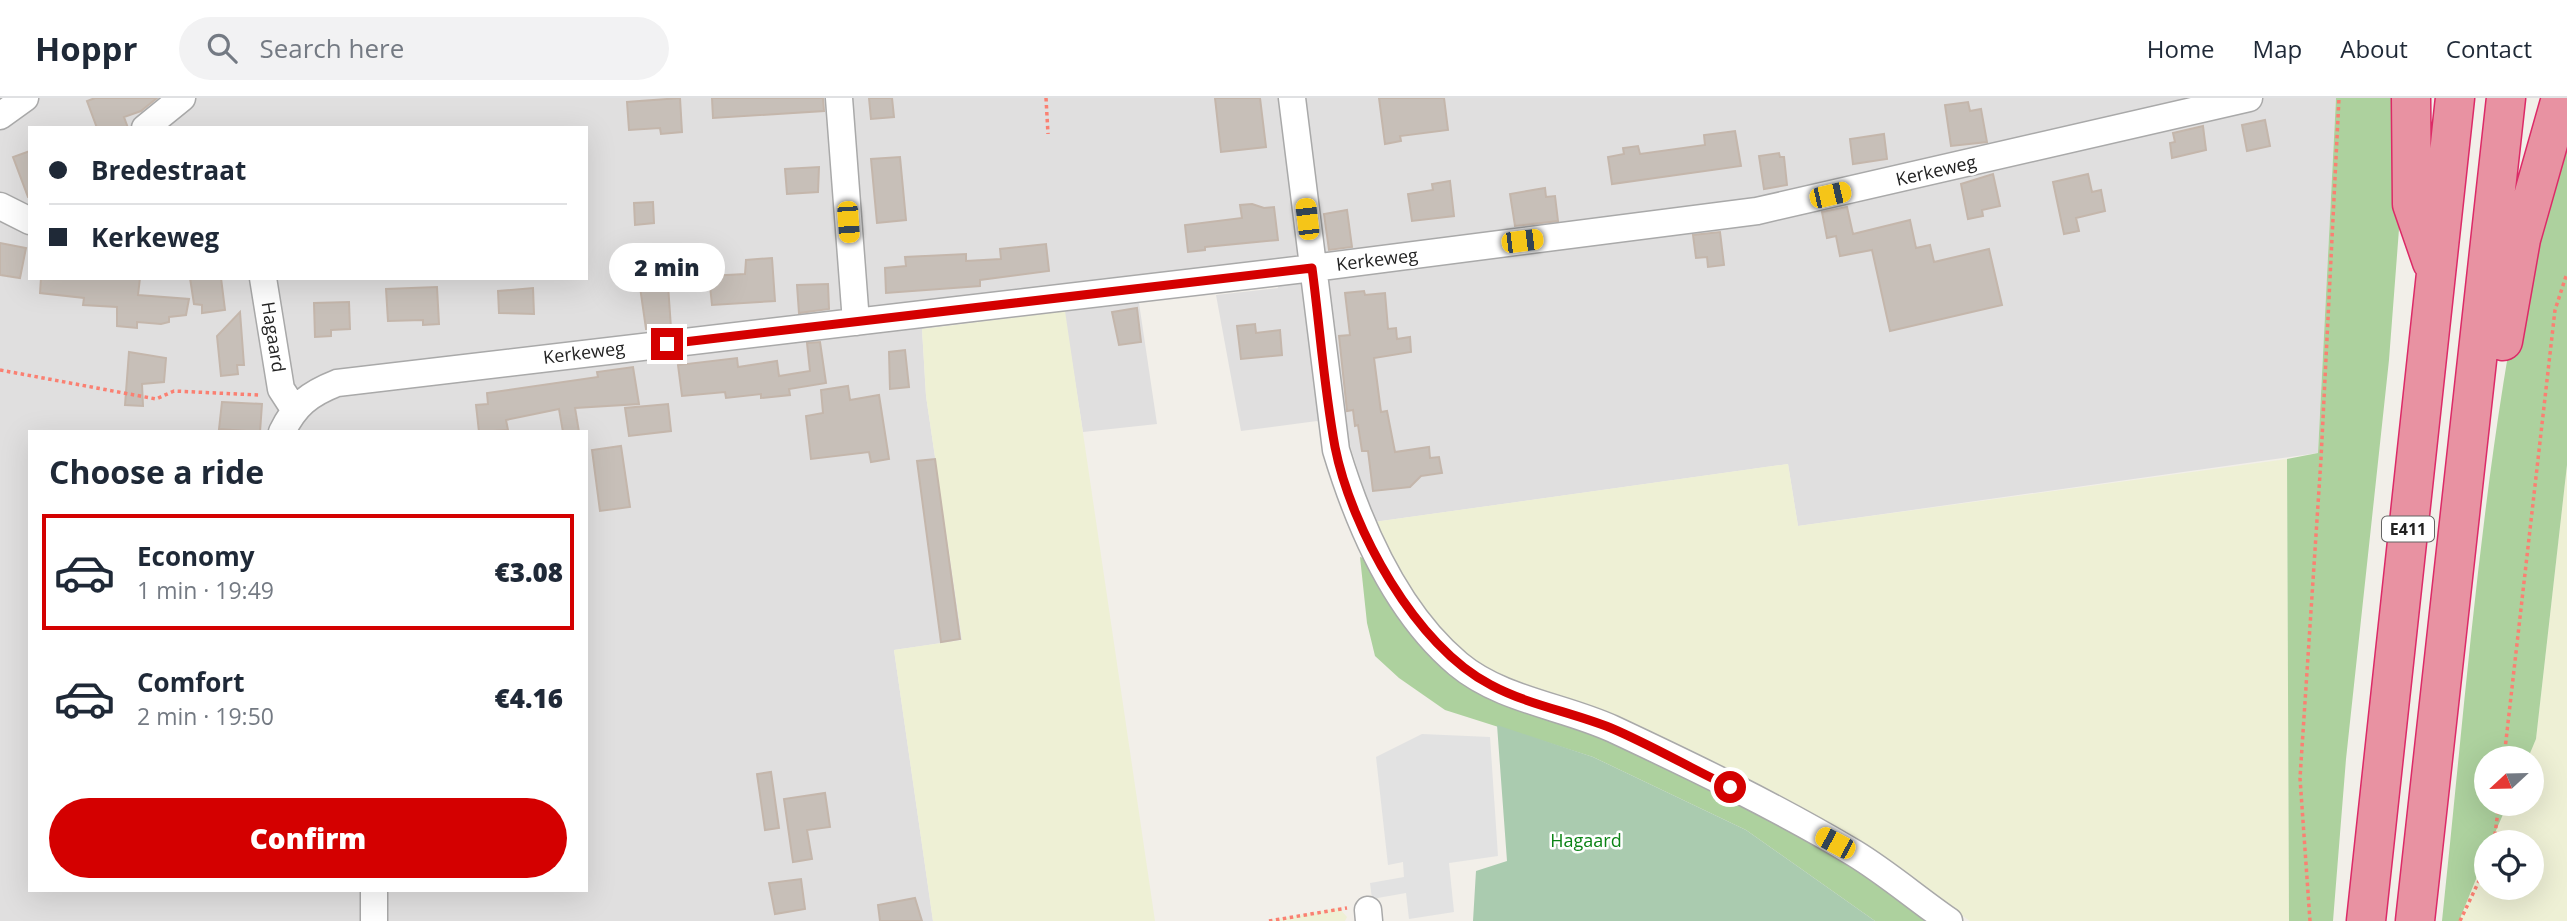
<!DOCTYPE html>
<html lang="en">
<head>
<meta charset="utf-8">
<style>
  :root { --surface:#fff; --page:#f2f2f3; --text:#1f2937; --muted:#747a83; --line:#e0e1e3; --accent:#d40000 }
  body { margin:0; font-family:"Open Sans",sans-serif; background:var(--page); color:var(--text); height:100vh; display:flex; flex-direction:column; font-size:26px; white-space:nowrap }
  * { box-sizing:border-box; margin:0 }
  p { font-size:23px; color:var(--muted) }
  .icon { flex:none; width:38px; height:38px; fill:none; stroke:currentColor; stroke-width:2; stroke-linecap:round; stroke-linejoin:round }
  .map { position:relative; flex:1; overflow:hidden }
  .drawer { position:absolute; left:28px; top:332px; width:560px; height:462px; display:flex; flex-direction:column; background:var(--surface); border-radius:0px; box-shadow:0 7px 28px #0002 }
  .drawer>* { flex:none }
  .guide { position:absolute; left:28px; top:28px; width:560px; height:154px; border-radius:0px; box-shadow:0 7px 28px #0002; display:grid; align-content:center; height:154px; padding:0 21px; background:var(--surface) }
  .needle { width:46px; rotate:248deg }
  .fabs { position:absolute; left:2474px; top:648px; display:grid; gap:14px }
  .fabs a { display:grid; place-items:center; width:70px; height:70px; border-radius:50%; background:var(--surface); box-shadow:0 7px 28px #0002; font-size:35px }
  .end { position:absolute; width:32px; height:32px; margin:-16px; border:9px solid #d40000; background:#fff; box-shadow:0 0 0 4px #fff }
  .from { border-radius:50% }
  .bubble { position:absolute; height:49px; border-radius:24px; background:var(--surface); box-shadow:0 7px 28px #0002; font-size:23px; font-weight:800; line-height:49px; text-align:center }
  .car { position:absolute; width:21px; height:42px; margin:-21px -10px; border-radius:9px; box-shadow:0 0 5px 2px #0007; background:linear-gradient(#f5c518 24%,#345 0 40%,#f5c518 0 76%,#345 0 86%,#f5c518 0) }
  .guide b { display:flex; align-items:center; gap:24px; height:66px; font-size:26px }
  .guide b+b { border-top:2px solid var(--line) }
  .guide i { width:18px; height:18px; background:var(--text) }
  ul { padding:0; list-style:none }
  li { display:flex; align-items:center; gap:21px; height:116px; margin:0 14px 10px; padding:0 7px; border:4px solid transparent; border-radius:0px }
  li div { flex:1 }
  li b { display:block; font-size:26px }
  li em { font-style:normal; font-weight:800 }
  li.active { border-color:var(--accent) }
  li>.icon { width:63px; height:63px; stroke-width:1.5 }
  h2 { padding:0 21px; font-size:32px; line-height:84px }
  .action { display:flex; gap:14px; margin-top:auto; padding:14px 21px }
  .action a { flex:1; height:80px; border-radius:42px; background:var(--accent); color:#fff; font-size:28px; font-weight:800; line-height:80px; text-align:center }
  header { display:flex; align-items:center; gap:42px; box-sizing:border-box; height:98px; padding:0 35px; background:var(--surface); border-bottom:2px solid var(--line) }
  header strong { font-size:33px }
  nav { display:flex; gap:38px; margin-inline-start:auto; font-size:24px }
  .search { width:490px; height:63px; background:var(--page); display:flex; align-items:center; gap:18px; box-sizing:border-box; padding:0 24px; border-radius:38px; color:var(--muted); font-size:26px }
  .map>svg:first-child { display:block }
  .residential { fill:#e0dfdf; fill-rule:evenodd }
  .farmland { fill:#eef0d5 }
  .forest { fill:#add19e }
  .cemetery { fill:#aacbaf }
  .parking { fill:#e2e2e2 }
  .building { fill:#c7bfb8; stroke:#c4b6ab; stroke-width:2 }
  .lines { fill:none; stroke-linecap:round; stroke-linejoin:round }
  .minor-casing { stroke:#a9a9a9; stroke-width:29 }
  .highway-casing { stroke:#dc2a67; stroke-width:41 }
  .path { stroke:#fa8072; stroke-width:3.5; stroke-dasharray:3.5 3.5; stroke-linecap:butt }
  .minor { stroke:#fff; stroke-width:26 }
  .highway { stroke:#e892a2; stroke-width:38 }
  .route { stroke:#d40000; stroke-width:9 }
  .labels { text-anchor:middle; stroke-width:5; stroke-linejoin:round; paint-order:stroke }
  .shield { fill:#fff; stroke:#646464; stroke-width:2 }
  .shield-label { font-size:16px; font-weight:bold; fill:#222 }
  .street-label { font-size:18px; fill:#222; stroke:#fff }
  .park-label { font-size:18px; fill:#0c8416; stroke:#fff }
</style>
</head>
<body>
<header>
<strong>Hoppr</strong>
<div class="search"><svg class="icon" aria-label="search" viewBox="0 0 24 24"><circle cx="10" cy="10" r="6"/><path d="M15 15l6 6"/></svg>Search here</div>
<nav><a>Home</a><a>Map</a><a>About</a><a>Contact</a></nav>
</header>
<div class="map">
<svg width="2567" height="823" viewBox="0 0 2567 823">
  <rect width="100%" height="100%" fill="#f2efe9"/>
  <!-- residential -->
  <path class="residential" d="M0 0H2336L2318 355 1798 428 1788 366 1374 424 1348 341 1317 323 1241 333 1216 197 1278 190 1276 161 1099 181 1103 208 1139 205 1157 326 1083 334 1064 213 922 231 926 298 962 542 894 552 933 823H0ZM30 30H586V180H30ZM30 334H586V793H30Z"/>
  <!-- farmland -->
  <path class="farmland" d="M1065 213 1155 823H933L894 552 962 542 926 298 922 231Z
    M2287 361 2289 823H1970L1858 745 1501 579 1463 556 1428 522 1402 484 1374 424 1788 366 1798 428Z
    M2567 367V823H2459L2487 754V789H2532V744H2491L2508 705H2532V660H2528L2536 641Z
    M1339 810 1347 819 1345 823H1269Z"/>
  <!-- forest -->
  <path class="forest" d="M2336 0H2400L2401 105 2389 262 2346 661 2333 823H2289L2287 361 2318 355Z
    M2567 17V367L2536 641 2528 660H2487V705H2508L2491 744H2487V754L2459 823H2442C2466 599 2482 371 2528 150 2538 105 2554 61 2567 17Z
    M1360 459 1374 463 1421 536 1853 765 1935 823H1875L1746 732 1593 659 1445 612 1399 580 1375 558 1367 525Z"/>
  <!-- cemetery -->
  <path class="cemetery" d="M1497 627 1593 659 1746 732 1875 823H1473L1476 773 1507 763Z"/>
  <!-- parking -->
  <path class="parking" d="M1422 636 1490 639 1498 758 1449 765 1454 814 1409 821 1406 795 1372 801 1370 785 1404 779 1403 764 1388 767 1376 659Z"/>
  <!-- building -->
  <path class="building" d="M95 0H157L141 13 124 19 128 30H97L87 3Z
    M680 0 682 34 661 36 660 30 629 32 627 4Z
    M712 0H823L824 13 713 20Z
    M869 0H892L894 19 871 21Z
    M1215 0H1260L1266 49 1221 54Z
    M1379 0H1444L1448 32 1400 38 1401 43 1385 46Z
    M1968 4 1970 13 1981 11 1987 44 1951 48 1945 7Z
    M2265 22 2270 48 2247 53 2242 27Z
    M2203 28 2206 52 2172 60 2170 45 2175 44 2173 35Z
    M1735 33 1741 68 1612 86 1608 59 1624 56 1623 50 1638 48 1640 56 1705 47 1704 37Z
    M1884 36 1887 61 1853 66 1850 41Z
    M30 53V99H28L13 59Z
    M1779 55 1780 59H1784L1787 87 1764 91 1759 58Z
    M900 59 906 122 877 125 871 61Z
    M819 69 818 94 787 96 785 71Z
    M1993 76 2000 108 1982 112 1983 118 1968 121 1961 86Z
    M2088 76 2092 94 2101 92 2105 113 2076 120 2079 133 2064 136 2053 84Z
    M1450 83 1454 118 1412 123 1408 96 1433 92 1432 86Z
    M1545 90 1546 99 1555 98 1558 123 1515 128 1510 96Z
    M653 104 654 125 635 127 634 105Z
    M1252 106 1264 110 1274 109 1278 142 1205 149V152L1188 154 1185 127 1242 120 1240 107Z
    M1847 109 1853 136 1910 122 1916 150 1930 147 1934 164 1989 151 2002 207 1890 233 1872 152 1840 158 1836 138 1827 140 1822 114Z
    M1347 112 1352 149 1329 152 1324 116Z
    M1720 134 1724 167 1708 169 1707 159 1696 160 1693 137Z
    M0 145 26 150 20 180 0 177Z
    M1046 146 1049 173 980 182V188L886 195 885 170 906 168 905 159 966 156V163L1001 161 1000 151Z
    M772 160 775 203 712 207 709 178 745 176 746 162Z
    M41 180H140L138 197 189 201 186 217 169 219V224L161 226 137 224V230L117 228V209L83 207 84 200 40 195Z
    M190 180H221L225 212 202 215V207L194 206Z
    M828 186 829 211 799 215 797 187Z
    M668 187 671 230 646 231 640 189Z
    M437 189 439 226 423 227V222L388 223 386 191Z
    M533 190 534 216 499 215 498 193Z
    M1364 193 1365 197 1385 195 1388 231 1396 230 1397 241 1410 239 1411 254 1374 260 1381 314 1387 313 1395 354 1429 349 1430 360 1439 359 1442 375 1421 378 1410 389 1373 393 1368 353H1362L1358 327 1355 328 1353 312 1347 313 1339 238 1350 237 1345 195Z
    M349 204 350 231 331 232V238L315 239 314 205Z
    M1137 210 1141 244 1119 247 1112 214Z
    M240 214 244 267H237L238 276 221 278 217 238Z
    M1255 226 1256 235 1280 232 1282 257 1241 261 1237 228Z
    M820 244 826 285 789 291 790 297 761 300V296L726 300 725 294 682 298 678 267 737 260 738 269 777 263 779 278 810 273 807 245Z
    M905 252 909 289 890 291 889 254Z
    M129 254 166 260 164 284 142 286 143 308 125 307Z
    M633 269 639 306 575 310 579 334H563L559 311 506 322 508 332 479 334 476 307 488 306 487 295 598 279 597 274Z
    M848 288 850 302 879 297 889 361 871 364 869 354 811 361 806 318 823 315 821 292Z
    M222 304 262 306 260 334 219 331Z
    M668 306 671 333 629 338 625 310Z
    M621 348 630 409 600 413 592 352Z
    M935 361 960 541 941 544 917 363Z
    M771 674 779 730 765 732 757 676Z
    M825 695 830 729 807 732 812 761 793 764 784 701Z
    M801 781 805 811 775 816 769 785Z
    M915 800 922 823H880L878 807Z"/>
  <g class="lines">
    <!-- minor casing -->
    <g class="minor-casing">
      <path id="minor" d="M839 0 856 224
        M1292 0 1336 352C1359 428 1395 513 1458 566 1501 602 1563 608 1613 631 1694 669 1777 709 1854 755 1887 775 1917 801 1949 823
        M0 18 25 0
        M145 30 182 0
        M0 108 30 123
        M263 180 281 291 294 311
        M282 334C295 307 309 296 337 285L1313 170 1757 113 2249 0
        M1368 812 1369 823
        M374 823V793"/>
    </g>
    <!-- highway casing -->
    <g class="highway-casing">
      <path id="highway" d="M2411 0 2412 106 2432 164
        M2503 243 2521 141 2561 0
        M2366 823 2455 0
        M2415 823 2506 0"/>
    </g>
    <!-- path -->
    <path class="path" d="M1046 0 1048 36
      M0 272 156 301 174 293 259 297
      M2504 660 2555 212 2567 175
      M2494 744 2499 705
      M1269 823 1347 810
      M2310 823 2300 680 2321 361 2339 0
      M2460 823 2487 766"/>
    <!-- minor -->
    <use href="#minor" class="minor"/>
    <!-- highway -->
    <use href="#highway" class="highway"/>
  </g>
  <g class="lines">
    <!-- route -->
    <path class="route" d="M667 246 1312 170C1320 230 1324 290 1335 349 1351 430 1416 549 1491 587 1528 607 1572 614 1611 630 1651 647 1690 670 1730 689"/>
  </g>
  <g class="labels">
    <!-- shield labels -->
    <rect class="shield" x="2382" y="418.5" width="52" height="25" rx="5"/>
    <g class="shield-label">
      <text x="2408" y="437">E411</text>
    </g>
    <!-- street labels -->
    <g class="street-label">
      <text transform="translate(1936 73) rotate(-13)" y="6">Kerkeweg</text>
      <text transform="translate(1377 162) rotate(-7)" y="6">Kerkeweg</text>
      <text transform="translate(273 239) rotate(81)" y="6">Hagaard</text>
      <text transform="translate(584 255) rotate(-7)" y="6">Kerkeweg</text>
    </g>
    <!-- park labels -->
    <g class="park-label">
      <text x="1586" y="749">Hagaard</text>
    </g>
  </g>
</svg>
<div class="fabs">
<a><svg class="needle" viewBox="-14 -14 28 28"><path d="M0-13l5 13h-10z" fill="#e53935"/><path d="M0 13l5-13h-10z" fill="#747a83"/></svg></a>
<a><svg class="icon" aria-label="locate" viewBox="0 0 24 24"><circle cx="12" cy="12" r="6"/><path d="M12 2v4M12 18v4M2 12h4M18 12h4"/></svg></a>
</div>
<i class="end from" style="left:1730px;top:689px"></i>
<i class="end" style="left:667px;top:246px"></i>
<div class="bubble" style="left:609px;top:145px;width:116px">2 min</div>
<i class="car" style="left:1830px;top:97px;rotate:77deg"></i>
<i class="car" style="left:1307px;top:121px;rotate:353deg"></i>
<i class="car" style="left:848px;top:124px;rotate:176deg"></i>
<i class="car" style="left:1522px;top:143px;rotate:83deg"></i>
<i class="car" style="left:1835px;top:745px;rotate:298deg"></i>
<div class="guide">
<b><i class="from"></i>Bredestraat</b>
<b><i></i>Kerkeweg</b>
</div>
<section class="drawer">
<h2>Choose a ride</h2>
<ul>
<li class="active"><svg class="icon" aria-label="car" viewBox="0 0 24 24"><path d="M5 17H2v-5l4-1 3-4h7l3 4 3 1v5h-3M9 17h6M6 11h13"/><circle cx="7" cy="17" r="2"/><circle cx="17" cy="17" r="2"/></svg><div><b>Economy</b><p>1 min · 19:49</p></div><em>€3.08</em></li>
<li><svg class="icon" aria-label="car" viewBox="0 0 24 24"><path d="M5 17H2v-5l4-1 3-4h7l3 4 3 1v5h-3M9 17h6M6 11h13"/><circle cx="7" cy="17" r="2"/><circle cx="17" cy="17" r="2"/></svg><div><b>Comfort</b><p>2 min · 19:50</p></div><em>€4.16</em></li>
</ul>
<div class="action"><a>Confirm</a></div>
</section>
</div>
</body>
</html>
